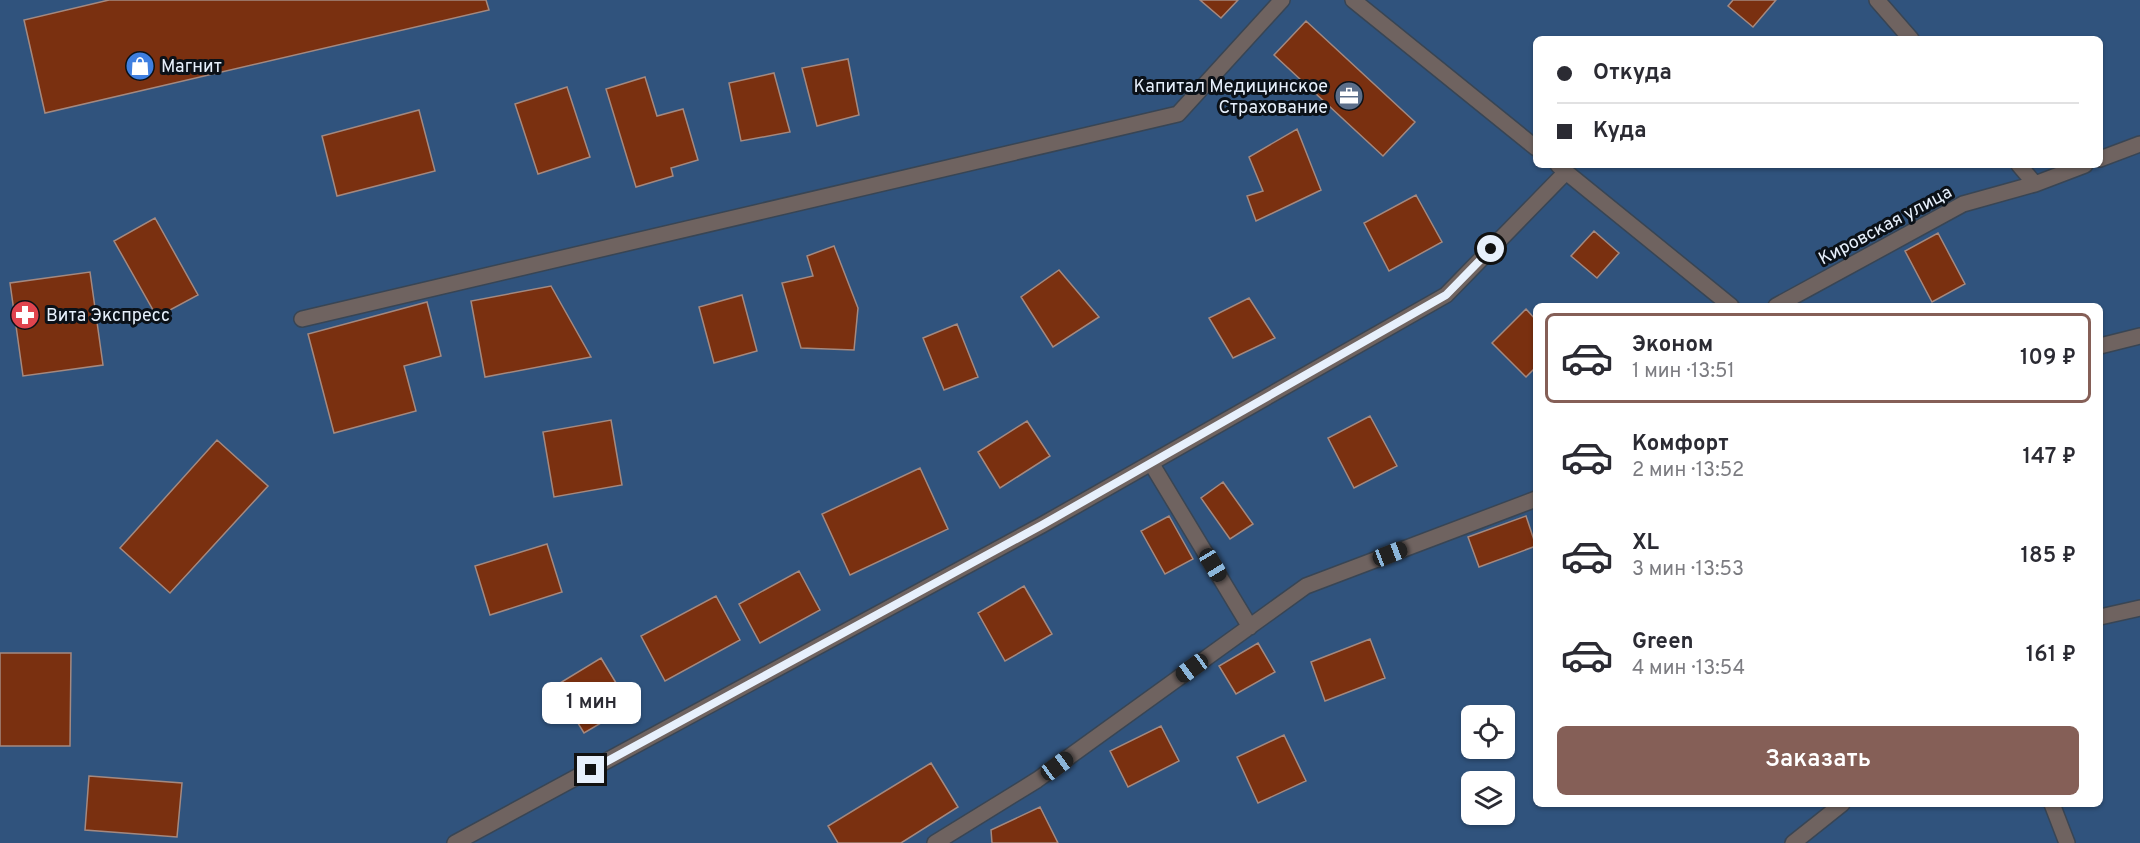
<!DOCTYPE html>
<html lang="ru">
<head>
<meta charset="utf-8">
<style>
  :root { --surface:#fff; --page:#f2f2f3; --text:#2b2b33; --muted:#7c7c81; --line:#e1e1e2; --accent:#855f57 }
  body { margin:0; font-family:Overpass,sans-serif; background:var(--page); color:var(--text); height:100vh; display:flex; flex-direction:column; font-size:22px; white-space:nowrap }
  * { box-sizing:border-box; margin:0 }
  p { font-size:20px; color:var(--muted) }
  .icon { flex:none; width:33px; height:33px; fill:none; stroke:currentColor; stroke-width:2; stroke-linecap:round; stroke-linejoin:round }
  .map { position:relative; flex:1; overflow:hidden }
  .panel { position:absolute; left:1533px; top:303px; width:570px; height:504px; display:flex; flex-direction:column; background:var(--surface); border-radius:9px; box-shadow:0 2px 4px #0004 }
  .panel>* { flex:none }
  .top-card { position:absolute; left:1533px; top:36px; width:570px; height:132px; border-radius:9px; box-shadow:0 2px 4px #0004; display:grid; align-content:center; height:132px; padding:0 24px; background:var(--surface) }
  .buttons { position:absolute; left:1461px; top:705px; display:grid; gap:12px }
  .buttons a { display:grid; place-items:center; width:54px; height:54px; border-radius:9px; background:var(--surface); box-shadow:0 2px 4px #0004; font-size:30px }
  .end { position:absolute; width:27px; height:27px; margin:-14px; border:8px solid #e7f0fc; background:#111; box-shadow:0 0 0 3px #111 }
  .from { border-radius:50% }
  .bubble { position:absolute; height:42px; border-radius:9px; background:var(--surface); box-shadow:0 2px 4px #0004; font-size:20px; font-weight:600; line-height:42px; text-align:center }
  .car { position:absolute; width:18px; height:36px; margin:-18px -9px; border-radius:8px; box-shadow:0 0 4px 2px #0007; background:linear-gradient(#222 24%,#8ab4d8 0 40%,#222 0 76%,#8ab4d8 0 86%,#222 0) }
  .top-card b { display:flex; align-items:center; gap:21px; height:57px; font-size:22px }
  .top-card b+b { border-top:2px solid var(--line) }
  .top-card i { width:15px; height:15px; background:var(--text) }
  ul { padding:10px 0 0; list-style:none }
  li { display:flex; align-items:center; gap:18px; height:90px; margin:0 12px 9px; padding:0 12px; border:3px solid transparent; border-radius:9px }
  li div { flex:1 }
  li b { display:block; font-size:22px }
  li em { font-style:normal; font-weight:600 }
  li.on { border-color:var(--accent) }
  li>.icon { width:54px; height:54px; stroke-width:1.5 }
  .primary-button { display:flex; gap:12px; margin-top:auto; padding:12px 24px }
  .primary-button a { flex:1; height:69px; border-radius:9px; background:var(--accent); color:#fff; font-size:24px; font-weight:600; line-height:69px; text-align:center }
  .map>svg:first-child { display:block }
  .green { fill:#30537d; fill-rule:evenodd }
  .building { fill:#7a3010; stroke:#a48980; stroke-width:1.5 }
  .lines { fill:none; stroke-linecap:round; stroke-linejoin:round }
  .service-casing { stroke:#384554; stroke-width:18 }
  .minor-casing { stroke:#384554; stroke-width:18 }
  .service { stroke:#6f6360; stroke-width:15 }
  .minor { stroke:#6f6360; stroke-width:15 }
  .route { stroke:#e7f0fc; stroke-width:8 }
  .labels { text-anchor:middle; stroke-width:6; stroke-linejoin:round; paint-order:stroke }
  .poi-label { font-size:18px; fill:#e7f0fc; stroke:#0b1118; text-anchor:start }
  .street-label { font-size:18px; fill:#e7f0fc; stroke:#0b1118 }
</style>
</head>
<body>
<div class="map">
<svg width="2140" height="843" viewBox="0 0 2140 843">
  <rect width="100%" height="100%" fill="#1b2939"/>
  <!-- green -->
  <path class="green" d="M0 0H2140V843H0ZM1536 39H2100V165H1536ZM1536 306H2100V804H1536ZM1472 716H1504V748H1472ZM1472 782H1504V814H1472Z"/>
  <!-- building -->
  <path class="building" d="M109 0H486L489 10 45 113 24 20Z
    M1200 0H1238L1221 18Z
    M1733 0H1776L1753 27 1728 6Z
    M1306 21 1415 122 1383 156 1274 55Z
    M848 59 859 115 817 126 802 68Z
    M774 73 790 132 741 141 729 83Z
    M645 77 657 116 683 109 698 160 671 168 673 176 636 187 606 89Z
    M567 87 590 157 538 174 515 104Z
    M419 110 435 171 337 196 322 136Z
    M1297 129 1321 190 1256 221 1247 196 1263 191 1249 157Z
    M1416 195 1442 242 1389 271 1364 223Z
    M155 218 198 295 157 317 114 241Z
    M1594 231 1619 253 1597 278 1571 256Z
    M1938 233 1965 284 1932 302 1905 251Z
    M834 246 858 308 854 350 801 348 782 283 813 276 807 256Z
    M1059 270 1099 317 1053 347 1021 297Z
    M90 272 103 365 23 376 10 283Z
    M551 286 591 357 485 377 471 301Z
    M742 295 757 351 714 363 699 307Z
    M1249 298 1275 338 1233 358 1209 318Z
    M427 302 441 356 404 366 416 411 334 433 308 334Z
    M1526 309 1536 320V367L1526 377 1492 343Z
    M957 324 978 377 944 390 923 338Z
    M1370 416 1397 466 1354 488 1328 438Z
    M611 420 622 485 554 497 543 432Z
    M1027 421 1050 456 1000 488 978 452Z
    M217 440 268 486 170 593 120 548Z
    M920 468 948 529 850 575 822 514Z
    M1223 482 1253 524 1230 539 1201 498Z
    M1169 516 1193 559 1165 574 1141 531Z
    M1526 516 1536 546 1479 567 1468 537Z
    M547 544 562 592 490 615 475 566Z
    M799 571 820 610 760 643 739 604Z
    M1024 586 1052 634 1005 661 978 613Z
    M716 596 740 640 665 681 641 636Z
    M1370 639 1385 678 1325 701 1311 662Z
    M1258 643 1275 672 1236 694 1219 666Z
    M0 653H71L70 746H0Z
    M601 658 630 706 584 733 555 686Z
    M1161 726 1179 761 1128 787 1110 751Z
    M1284 735 1306 781 1258 803 1237 757Z
    M931 763 958 807 901 843H838L828 826Z
    M89 776 182 783 177 837 85 830Z
    M1040 807 1058 843H992L991 830Z"/>
  <g class="lines">
    <!-- service casing -->
    <g class="service-casing">
      <path id="service" d="M302 319 1178 114 1282 0"/>
    </g>
    <!-- minor casing -->
    <g class="minor-casing">
      <path id="minor" d="M1353 0 1536 148
        M1877 0 1911 39
        M2100 159 2140 144
        M2019 165 2035 184
        M1566 172 1731 306
        M1776 306 1963 204 2035 184 2085 165
        M2100 346 2140 336
        M1151 463 1250 627
        M2100 617 2140 608
        M2052 804 2067 843
        M455 843 1042 525 1446 295 1566 172 1558 165
        M935 843 1037 780 1306 586 1536 499
        M1793 843 1842 804"/>
    </g>
    <!-- service -->
    <use href="#service" class="service"/>
    <!-- minor -->
    <use href="#minor" class="minor"/>
  </g>
  <g class="lines">
    <!-- route -->
    <path class="route" d="M591 770 1042 525 1446 295 1491 249"/>
  </g>
  <!-- icons -->
  <defs>
    <g id="shop-disc" transform="scale(1.5)"><circle r="9.5" fill="#3f7fe0" stroke="#0b1118"/><path d="M-5-2.5h2.3a2.7 3.5 0 0 1 5.4 0H5L5.5 6h-11ZM-1.5-2.5h3a1.5 2.3 0 0 0-3 0Z" fill="#fff"/></g>
    <g id="office-disc" transform="scale(1.5)"><circle r="9.5" fill="#5c6f8a" stroke="#0b1118"/><path d="M-6-3h4V-5.5h4V-3h4V5H-6ZM-1-4.5V-3h2v-1.5ZM-6 0V1H6V0Z" fill="#fff"/></g>
    <g id="pharmacy-disc" transform="scale(1.5)"><circle r="9.5" fill="#e0444e" stroke="#0b1118"/><path d="M-2-6h4v4h4v4h-4v4h-4v-4h-4v-4h4Z" fill="#fff"/></g>
  </defs>
  <g fill-rule="evenodd">
    <use href="#shop-disc" x="140" y="66"/>
    <use href="#office-disc" x="1349" y="96"/>
    <use href="#pharmacy-disc" x="25" y="315"/>
  </g>
  <g class="labels">
    <!-- poi labels -->
    <g class="poi-label">
      <text x="161" y="72">Магнит</text>
      <text x="1328" y="92" text-anchor="end">Капитал Медицинское<tspan x="1328" dy="21">Страхование</tspan></text>
      <text x="46" y="321">Вита Экспресс</text>
    </g>
    <!-- street labels -->
    <g class="street-label">
      <text transform="translate(1885 225) rotate(-28)" y="6">Кировская улица</text>
    </g>
  </g>
</svg>
<div class="buttons">
<a><svg class="icon" aria-label="locate" viewBox="0 0 24 24"><circle cx="12" cy="12" r="6"/><path d="M12 2v4M12 18v4M2 12h4M18 12h4"/></svg></a>
<a><svg class="icon" aria-label="layers" viewBox="0 0 24 24"><path d="M12 4l9 5-9 5-9-5zM3 14l9 5 9-5"/></svg></a>
</div>
<i class="end from" style="left:1491px;top:249px"></i>
<i class="end" style="left:591px;top:770px"></i>
<div class="bubble" style="left:542px;top:682px;width:99px">1 мин</div>
<i class="car" style="left:1390px;top:554px;rotate:69deg"></i>
<i class="car" style="left:1213px;top:565px;rotate:149deg"></i>
<i class="car" style="left:1192px;top:668px;rotate:234deg"></i>
<i class="car" style="left:1057px;top:766px;rotate:54deg"></i>
<div class="top-card">
<b><i class="from"></i>Откуда</b>
<b><i></i>Куда</b>
</div>
<section class="panel">
<ul>
<li class="on"><svg class="icon" aria-label="car" viewBox="0 0 24 24"><path d="M5 17H2v-5l4-1 3-4h7l3 4 3 1v5h-3M9 17h6M6 11h13"/><circle cx="7" cy="17" r="2"/><circle cx="17" cy="17" r="2"/></svg><div><b>Эконом</b><p>1 мин · 13:51</p></div><em>109 ₽</em></li>
<li><svg class="icon" aria-label="car" viewBox="0 0 24 24"><path d="M5 17H2v-5l4-1 3-4h7l3 4 3 1v5h-3M9 17h6M6 11h13"/><circle cx="7" cy="17" r="2"/><circle cx="17" cy="17" r="2"/></svg><div><b>Комфорт</b><p>2 мин · 13:52</p></div><em>147 ₽</em></li>
<li><svg class="icon" aria-label="car" viewBox="0 0 24 24"><path d="M5 17H2v-5l4-1 3-4h7l3 4 3 1v5h-3M9 17h6M6 11h13"/><circle cx="7" cy="17" r="2"/><circle cx="17" cy="17" r="2"/></svg><div><b>XL</b><p>3 мин · 13:53</p></div><em>185 ₽</em></li>
<li><svg class="icon" aria-label="car" viewBox="0 0 24 24"><path d="M5 17H2v-5l4-1 3-4h7l3 4 3 1v5h-3M9 17h6M6 11h13"/><circle cx="7" cy="17" r="2"/><circle cx="17" cy="17" r="2"/></svg><div><b>Green</b><p>4 мин · 13:54</p></div><em>161 ₽</em></li>
</ul>
<div class="primary-button"><a>Заказать</a></div>
</section>
</div>
</body>
</html>
